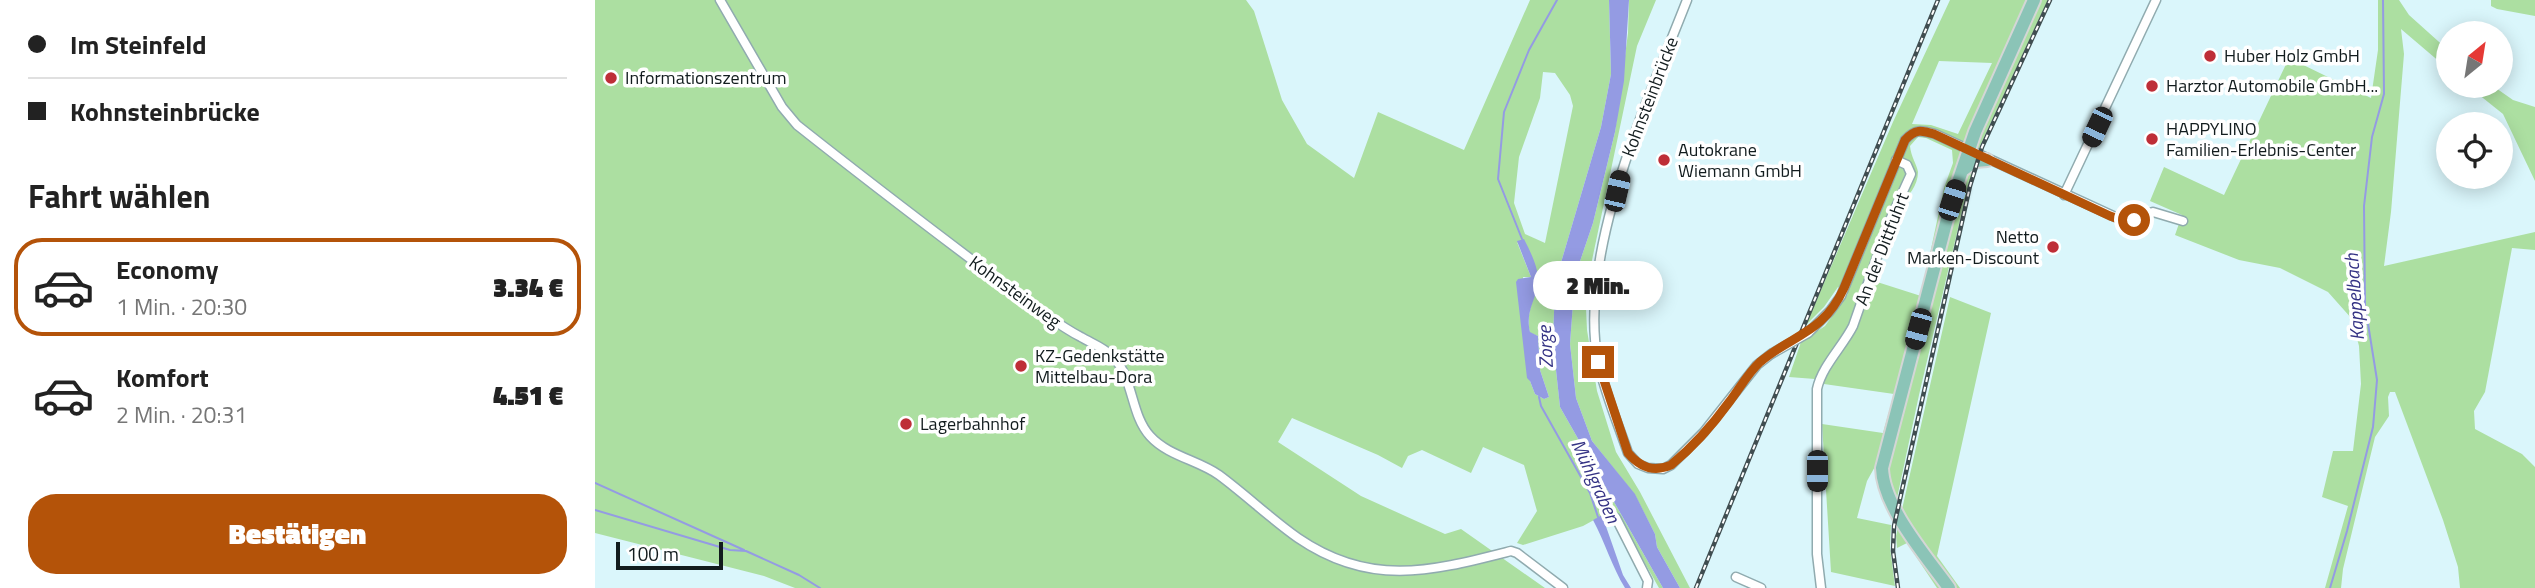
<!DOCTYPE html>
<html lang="de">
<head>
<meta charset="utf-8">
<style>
  :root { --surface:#fff; --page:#f2f2f2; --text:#222; --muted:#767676; --line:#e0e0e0; --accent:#b45309 }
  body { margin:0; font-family:"Titillium Web",sans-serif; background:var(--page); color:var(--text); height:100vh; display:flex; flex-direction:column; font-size:26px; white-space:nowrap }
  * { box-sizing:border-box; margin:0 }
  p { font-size:23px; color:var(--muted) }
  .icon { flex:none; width:38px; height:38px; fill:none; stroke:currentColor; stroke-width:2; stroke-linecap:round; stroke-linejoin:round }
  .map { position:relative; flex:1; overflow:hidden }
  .panel { display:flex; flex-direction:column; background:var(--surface); width:595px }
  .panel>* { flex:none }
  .hud { display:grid; align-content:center; height:154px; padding:0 28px; background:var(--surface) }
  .needle { width:46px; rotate:30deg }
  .tools { position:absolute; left:1841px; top:21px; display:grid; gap:14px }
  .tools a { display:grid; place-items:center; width:77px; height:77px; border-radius:50%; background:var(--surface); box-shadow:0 4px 18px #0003; font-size:35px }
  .scale { position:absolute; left:21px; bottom:18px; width:107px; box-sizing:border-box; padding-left:7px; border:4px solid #121c1e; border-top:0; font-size:19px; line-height:24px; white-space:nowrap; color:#121c1e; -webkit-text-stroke:5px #fff; paint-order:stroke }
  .end { position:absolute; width:32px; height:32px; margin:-16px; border:9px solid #b45309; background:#fff; box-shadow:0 0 0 4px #fff }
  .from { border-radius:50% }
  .bubble { position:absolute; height:49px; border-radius:24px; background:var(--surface); box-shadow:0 4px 18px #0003; font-size:23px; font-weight:800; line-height:49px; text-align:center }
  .car { position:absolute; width:21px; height:42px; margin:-21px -10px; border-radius:9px; box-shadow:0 0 5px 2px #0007; background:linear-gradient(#222 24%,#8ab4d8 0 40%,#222 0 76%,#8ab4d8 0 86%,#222 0) }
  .hud b { display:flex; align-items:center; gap:24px; height:66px; font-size:26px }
  .hud b+b { border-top:2px solid var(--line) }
  .hud i { width:18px; height:18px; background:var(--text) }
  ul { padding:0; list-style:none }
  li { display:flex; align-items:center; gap:21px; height:98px; margin:0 14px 10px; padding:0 14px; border:4px solid transparent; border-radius:28px }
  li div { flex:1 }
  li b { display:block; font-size:26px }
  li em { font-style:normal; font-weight:800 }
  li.on { border-color:var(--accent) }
  li>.icon { width:63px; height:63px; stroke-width:1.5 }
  h2 { padding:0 28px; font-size:32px; line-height:84px }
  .cta { display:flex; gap:14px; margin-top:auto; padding:14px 28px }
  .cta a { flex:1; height:80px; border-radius:28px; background:var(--accent); color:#fff; font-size:28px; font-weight:800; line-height:80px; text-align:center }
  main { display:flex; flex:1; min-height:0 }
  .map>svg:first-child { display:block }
  .green { fill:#acdfa1; fill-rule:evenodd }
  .water { fill:#949be3 }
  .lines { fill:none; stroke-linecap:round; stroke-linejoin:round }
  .stream { stroke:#949be3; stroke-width:2 }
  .minor-casing { stroke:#90abaf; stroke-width:11 }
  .primary-casing { stroke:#d4d6d6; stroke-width:16 }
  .minor { stroke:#fff; stroke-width:8 }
  .primary { stroke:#8bc4b7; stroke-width:12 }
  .rail-casing { stroke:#404e51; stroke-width:4.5 }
  .rail { stroke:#fff; stroke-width:2; stroke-dasharray:5; stroke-linecap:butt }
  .minor-bridge-casing { stroke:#90abaf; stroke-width:11; stroke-linecap:butt }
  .minor-bridge { stroke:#fff; stroke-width:8 }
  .route { stroke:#b45309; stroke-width:9 }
  .poi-dot { fill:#be2e37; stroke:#fff; stroke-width:2.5 }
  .labels { text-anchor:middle; stroke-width:7; stroke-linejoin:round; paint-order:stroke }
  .poi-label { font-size:18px; fill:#121c1e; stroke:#fff; text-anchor:start }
  .street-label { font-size:18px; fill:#121c1e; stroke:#fff }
  .water-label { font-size:19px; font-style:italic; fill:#343284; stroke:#fff }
</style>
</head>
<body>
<main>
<section class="panel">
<div class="hud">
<b><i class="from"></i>Im Steinfeld</b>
<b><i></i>Kohnsteinbrücke</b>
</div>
<h2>Fahrt wählen</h2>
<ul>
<li class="on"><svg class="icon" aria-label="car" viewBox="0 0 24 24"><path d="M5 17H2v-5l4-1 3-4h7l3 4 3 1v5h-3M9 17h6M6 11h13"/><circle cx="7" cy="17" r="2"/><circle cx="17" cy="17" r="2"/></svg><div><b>Economy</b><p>1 Min. · 20:30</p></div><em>3.34 €</em></li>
<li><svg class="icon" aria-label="car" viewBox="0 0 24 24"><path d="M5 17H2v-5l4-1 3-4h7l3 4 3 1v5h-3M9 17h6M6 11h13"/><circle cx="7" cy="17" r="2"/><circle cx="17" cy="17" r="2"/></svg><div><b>Komfort</b><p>2 Min. · 20:31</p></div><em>4.51 €</em></li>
</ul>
<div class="cta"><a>Bestätigen</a></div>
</section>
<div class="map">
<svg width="1940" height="588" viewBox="0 0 1940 588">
  <rect width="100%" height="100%" fill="#daf6fb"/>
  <!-- green -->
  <path class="green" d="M0 0H651L659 11 687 100 712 144 759 178 783 112 869 150 935 0H1014L1016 74 1006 127 960 283 958 342 965 407 1068 588H1064L1019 509 988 526 928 545 922 543 942 511 929 465 888 447 876 473 827 450 813 456 807 468 783 455 697 418 683 442 766 496 850 534 866 529 950 588H200L169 576 0 533ZM948 72 960 73 975 95 978 106 950 243 930 234 919 203 924 157 945 98ZM922 242C929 252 941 265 942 276 945 294 929 308 935 333L943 336 945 370 954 397 949 399 940 394 935 381 928 277H936Z
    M1034 0H1061L1042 46 996 265 991 308 992 330 1002 391 1021 452 1045 492 1095 588H1085L1062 547 1060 534 1040 495 997 441 981 398 975 344 980 276 998 223 1020 132 1033 33Z
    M1355 0H1453L1384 148 1372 190 1324 395 1298 517 1282 482V463L1272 481 1262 518 1296 525 1295 548 1300 586 1236 572 1227 424 1288 433 1299 394 1229 384 1220 379 1194 377 1206 342 1230 326 1253 294 1243 287 1229 307 1211 325 1298 122ZM1344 61 1397 63 1363 134 1336 125 1317 124ZM1323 137 1331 138 1357 150 1358 163 1349 188 1326 296 1279 281C1287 257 1291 227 1305 206 1313 196 1323 186 1323 172 1322 165 1316 157 1315 146Z
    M1783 0H1804L1814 15 1853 50V69L1806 29 1809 54 1796 212 1789 266 1940 232V250L1917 248 1890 392 1879 411 1880 429 1927 454 1940 467V588H1865L1863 567 1848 520 1800 392H1795L1793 397 1794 416 1780 437 1748 569 1746 588H1730L1753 506 1727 497 1738 451H1758L1766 384 1764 346 1757 319 1733 292 1685 268 1644 260 1580 235 1587 215 1555 201 1569 167 1629 195 1694 58 1776 98 1783 50Z
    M1896 0H1940V16L1902 9 1896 6Z
    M1873 86H1898L1918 100 1940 107V181L1908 114Z
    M1355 297 1396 313 1342 556 1365 588H1342L1312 543 1302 548 1301 536Z"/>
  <!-- water -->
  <path class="water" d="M1014 0H1034L1029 81 1020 132 998 223 980 276 975 344 981 398 997 441 1040 494 1060 534 1062 547 1085 588H1068L965 407 958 342 960 283 1006 127 1016 74Z
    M929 239C935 251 944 268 943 282 941 301 930 311 935 332L943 336 945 370 954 397 949 399 940 394 935 381 932 378 921 282 923 279 936 277 922 241Z
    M1007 515 1028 575 1036 588H1030C1017 567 1010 542 998 520Z"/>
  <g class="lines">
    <!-- stream -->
    <path class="stream" d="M927 239 903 179 909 112 934 50 962 0
      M944 397 946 406 995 493 1003 517
      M0 483 149 550
      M0 510 135 550 151 551 204 575 225 588
      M1735 588 1752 531 1778 427 1782 380 1770 305 1769 206 1777 137 1789 94 1788 0"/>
    <!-- minor casing -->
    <g class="minor-casing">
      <path id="minor" d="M125 0 187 107 202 125C279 186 358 246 437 305 453 316 468 328 486 337 496 343 508 347 517 356 539 377 535 414 555 436 573 456 603 460 624 475 651 495 676 519 703 538 776 588 837 571 916 551L922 553 968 588
        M1092 0C1053 100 982 254 1003 362 1010 393 1023 424 1033 453L1043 464 1053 468 1068 469 1076 465 1109 432 1162 365 1176 354
        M1469 195 1561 0
        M1213 333 1235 311 1246 296 1310 140C1320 129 1326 130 1340 134L1529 221 1558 212 1588 221
        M1021 518 1053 581 1052 588
        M1141 577 1166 588
        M1226 588 1222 554V389C1227 366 1248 346 1258 326L1295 220 1316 174 1312 165 1301 160"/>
    </g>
    <!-- primary casing -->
    <g class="primary-casing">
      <path id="primary" d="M1368 170 1380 161 1392 160
        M1354 588C1331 556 1288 507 1287 468L1357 200 1380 132 1439 0"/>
    </g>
    <!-- minor -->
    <use href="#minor" class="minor"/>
    <!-- primary -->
    <use href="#primary" class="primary"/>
    <!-- rail casing -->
    <g class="rail-casing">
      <path id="rail" d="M1101 588 1343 0
        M1303 588 1298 551 1299 526 1375 186 1387 147 1455 0"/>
    </g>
    <!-- rail -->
    <use href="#rail" class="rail"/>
    <!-- minor-bridge casing -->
    <g class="minor-bridge-casing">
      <path id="minor-bridge" d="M1176 354 1213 333"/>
    </g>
    <!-- minor-bridge -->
    <use href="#minor-bridge" class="minor-bridge"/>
  </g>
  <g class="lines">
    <!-- route -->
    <path class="route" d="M1003 362 1033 453C1045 467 1058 473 1076 465 1098 447 1119 423 1135 401 1145 388 1153 373 1165 362 1198 334 1228 334 1249 288L1310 140C1320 129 1326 130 1339 134L1515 216 1529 221 1539 220"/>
  </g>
  <!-- markers -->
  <g class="poi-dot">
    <circle cx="1615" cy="56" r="7"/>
    <circle cx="16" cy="78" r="7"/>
    <circle cx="1557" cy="86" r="7"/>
    <circle cx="1557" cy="139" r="7"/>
    <circle cx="1069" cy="160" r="7"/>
    <circle cx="1458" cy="247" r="7"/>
    <circle cx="426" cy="366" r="7"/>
    <circle cx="311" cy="424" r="7"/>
  </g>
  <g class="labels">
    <!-- poi labels -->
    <g class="poi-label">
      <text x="1629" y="62">Huber Holz GmbH</text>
      <text x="30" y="84">Informationszentrum</text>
      <text x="1571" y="92">Harztor Automobile GmbH...</text>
      <text x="1571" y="135">HAPPYLINO<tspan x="1571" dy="21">Familien-Erlebnis-Center</tspan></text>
      <text x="1083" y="156">Autokrane<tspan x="1083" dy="21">Wiemann GmbH</tspan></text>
      <text x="1444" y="243" text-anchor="end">Netto<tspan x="1444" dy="21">Marken-Discount</tspan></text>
      <text x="440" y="362">KZ-Gedenkstätte<tspan x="440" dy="21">Mittelbau-Dora</tspan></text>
      <text x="325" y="430">Lagerbahnhof</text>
    </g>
    <!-- street labels -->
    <g class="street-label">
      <text transform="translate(1055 97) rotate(-69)" y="6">Kohnsteinbrücke</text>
      <text transform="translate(1287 249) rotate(-69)" y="6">An der Dittfuhrt</text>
      <text transform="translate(420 292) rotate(36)" y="6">Kohnsteinweg</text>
    </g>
    <!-- water labels -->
    <g class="water-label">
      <text transform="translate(1759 297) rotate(-94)" y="7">Kappelbach</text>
      <text transform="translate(950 347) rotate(-93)" y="7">Zorge</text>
      <text transform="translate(1001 481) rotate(65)" y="7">Mühlgraben</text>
    </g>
  </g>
</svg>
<div class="tools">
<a><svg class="needle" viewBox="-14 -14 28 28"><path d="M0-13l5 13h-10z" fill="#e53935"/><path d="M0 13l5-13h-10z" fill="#767676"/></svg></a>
<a><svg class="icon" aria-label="locate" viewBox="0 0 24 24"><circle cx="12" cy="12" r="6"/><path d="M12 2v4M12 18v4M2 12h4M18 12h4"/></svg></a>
</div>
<div class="scale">100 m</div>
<i class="end from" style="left:1539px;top:220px"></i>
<i class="end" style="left:1003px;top:362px"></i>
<div class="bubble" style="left:938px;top:261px;width:130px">2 Min.</div>
<i class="car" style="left:1502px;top:127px;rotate:205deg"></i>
<i class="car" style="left:1022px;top:191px;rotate:13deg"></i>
<i class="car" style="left:1357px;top:200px;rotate:18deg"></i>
<i class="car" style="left:1323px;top:329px;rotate:195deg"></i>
<i class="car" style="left:1222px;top:471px;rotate:180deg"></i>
</div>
</main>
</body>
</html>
